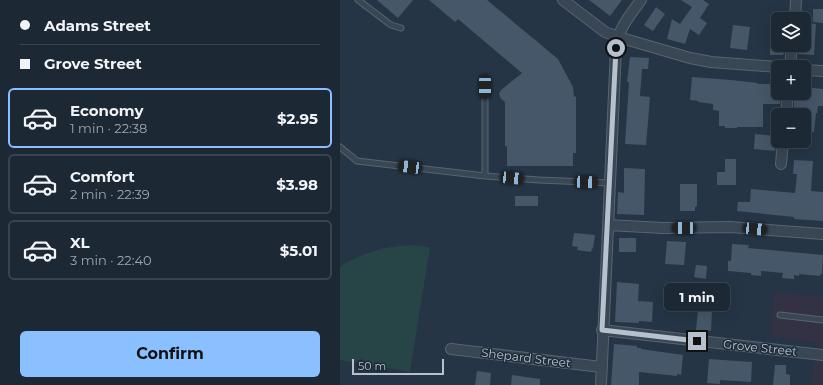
<!DOCTYPE html>
<html lang="en">
<head>
<meta charset="utf-8">
<style>
  :root { --surface:#1c2834; --page:#25303c; --text:#f1f3f6; --muted:#a0a6ac; --line:#3a444f; --accent:#8ac0ff }
  body { margin:0; font-family:Montserrat,sans-serif; background:var(--page); color:var(--text); height:100vh; display:flex; flex-direction:column; font-size:15px; white-space:nowrap }
  * { box-sizing:border-box; margin:0 }
  p { font-size:13px; color:var(--muted) }
  .icon { flex:none; width:22px; height:22px; fill:none; stroke:currentColor; stroke-width:2; stroke-linecap:round; stroke-linejoin:round }
  .map { position:relative; flex:1; overflow:hidden }
  .details { display:flex; flex-direction:column; background:var(--surface); width:340px }
  .details>* { flex:none }
  .top-card { display:grid; align-content:center; height:88px; padding:0 20px; background:var(--surface) }
  .controls { position:absolute; left:431px; top:12px; display:grid; gap:8px }
  .controls a { display:grid; place-items:center; width:40px; height:40px; border-radius:6px; background:var(--surface); box-shadow:0 4px 16px #0002,0 0 0 1px var(--line); font-size:20px }
  .scale { position:absolute; left:12px; bottom:10px; width:92px; box-sizing:border-box; padding-left:4px; border:2px solid #b7c1ce; border-top:0; font-size:11px; line-height:14px; white-space:nowrap; color:#b7c1ce; -webkit-text-stroke:3px #1e2b39; paint-order:stroke }
  .end { position:absolute; width:18px; height:18px; margin:-9px; border:5px solid #b7c1ce; background:#111; box-shadow:0 0 0 2px #111 }
  .from { border-radius:50% }
  .bubble { position:absolute; height:28px; border-radius:6px; background:var(--surface); box-shadow:0 4px 16px #0002,0 0 0 1px var(--line); font-size:13px; font-weight:700; line-height:28px; text-align:center }
  .car { position:absolute; width:12px; height:24px; margin:-12px -6px; border-radius:5px; box-shadow:0 0 3px 1px #0007; background:linear-gradient(#222 24%,#8ab4d8 0 40%,#222 0 76%,#8ab4d8 0 86%,#222 0) }
  .top-card b { display:flex; align-items:center; gap:14px; height:38px; font-size:15px }
  .top-card b+b { border-top:1px solid var(--line) }
  .top-card i { width:10px; height:10px; background:var(--text) }
  ul { padding:0; list-style:none }
  li { display:flex; align-items:center; gap:12px; height:60px; margin:0 8px 6px; padding:0 12px; border:2px solid var(--line); border-radius:6px }
  li div { flex:1 }
  li b { display:block; font-size:15px }
  li em { font-style:normal; font-weight:700 }
  li.current { border-color:var(--accent) }
  li>.icon { width:36px; height:36px; stroke-width:1.5 }
  .button { display:flex; gap:8px; margin-top:auto; padding:8px 20px }
  .button a { flex:1; height:46px; border-radius:6px; background:var(--accent); color:#111; font-size:16px; font-weight:700; line-height:46px; text-align:center }
  main { display:flex; flex:1; min-height:0 }
  .map>svg:first-child { display:block }
  .medical { fill:#333244 }
  .garden { fill:#274446 }
  .building { fill:#465769 }
  .lines { fill:none; stroke-linecap:round; stroke-linejoin:round }
  .lane-casing { stroke:#586471; stroke-width:7 }
  .street-casing { stroke:#586471; stroke-width:12 }
  .lane { stroke:#394654; stroke-width:5 }
  .street { stroke:#394654; stroke-width:10 }
  .route { stroke:#b7c1ce; stroke-width:5 }
  .labels { text-anchor:middle; stroke-width:3; stroke-linejoin:round; paint-order:stroke }
  .street-label { font-size:12px; fill:#b7c1ce; stroke:#1e2b39 }
</style>
</head>
<body>
<main>
<section class="details">
<div class="top-card">
<b><i class="from"></i>Adams Street</b>
<b><i></i>Grove Street</b>
</div>
<ul>
<li class="current"><svg class="icon" aria-label="car" viewBox="0 0 24 24"><path d="M5 17H2v-5l4-1 3-4h7l3 4 3 1v5h-3M9 17h6M6 11h13"/><circle cx="7" cy="17" r="2"/><circle cx="17" cy="17" r="2"/></svg><div><b>Economy</b><p>1 min · 22:38</p></div><em>$2.95</em></li>
<li><svg class="icon" aria-label="car" viewBox="0 0 24 24"><path d="M5 17H2v-5l4-1 3-4h7l3 4 3 1v5h-3M9 17h6M6 11h13"/><circle cx="7" cy="17" r="2"/><circle cx="17" cy="17" r="2"/></svg><div><b>Comfort</b><p>2 min · 22:39</p></div><em>$3.98</em></li>
<li><svg class="icon" aria-label="car" viewBox="0 0 24 24"><path d="M5 17H2v-5l4-1 3-4h7l3 4 3 1v5h-3M9 17h6M6 11h13"/><circle cx="7" cy="17" r="2"/><circle cx="17" cy="17" r="2"/></svg><div><b>XL</b><p>3 min · 22:40</p></div><em>$5.01</em></li>
</ul>
<div class="button"><a>Confirm</a></div>
</section>
<div class="map">
<svg width="483" height="385" viewBox="0 0 483 385">
  <rect width="100%" height="100%" fill="#253545"/>
  <!-- medical -->
  <path class="medical" d="M434 292 483 297V385H471L477 343 431 337Z"/>
  <!-- garden -->
  <path class="garden" d="M72 245 90 247 70 372 0 360V267C22 252 46 246 72 245Z"/>
  <!-- building -->
  <path class="building" d="M37 0H73L58 18Z
    M89 0H147L218 59 233 87 234 97 236 96V153H233V166H167V146H165V102L161 99 159 94 161 90 182 73 118 19 115 22Z
    M249 0H282L270 16Z
    M341 0H363L369 4 360 18 367 23 359 35 350 29 345 44 327 39 332 19 340 24 352 7Z
    M316 7 325 14 313 31 304 25Z
    M473 9H483V23L473 22Z
    M464 23 476 24 474 55 458 54V45H464Z
    M393 25 410 27 407 50 390 48Z
    M430 45H445V53H444L443 55H430Z
    M290 57 309 58 308 69H302L300 96 310 97 306 145 285 144 289 82H287Z
    M352 77 391 80 418 83 417 84H438V93H441L440 104H423V127H397V128H385V126H379V111L373 110V104L358 102V101L350 100Z
    M464 87 483 89V106H478L477 113H476L474 132 464 131 465 109 454 108V93H464Z
    M415 134 437 136 435 151 414 149Z
    M385 159H396V185H377V172H385Z
    M454 160 473 161 471 191 483 192V221L454 219V217L397 211 398 202H410L411 189 455 193 457 174H453Z
    M284 168 305 169 304 215 277 214 278 192 284 193Z
    M340 184H357V206L355 207V211H340Z
    M175 196H198V206H175Z
    M234 233 255 235 253 249 252 248 251 252 237 250 238 247 232 246Z
    M279 238H296V252H279Z
    M327 241 346 242 344 265 325 264Z
    M392 244 409 245 408 248 483 255 482 274H481L480 276 459 274V276L454 275V279L442 278 443 273 421 271V276L411 275V273L388 271V261H391Z
    M356 265 367 266 366 279 354 277Z
    M277 282 299 284 298 301 313 302 312 322 299 321V323L275 322Z
    M358 309 372 310 371 331 356 330Z
    M274 344 297 346V348H301V349L343 355 341 375 337 374V376L299 372V385H271Z
    M369 359 412 362 411 382 380 380V384L367 383Z
    M435 365H446V374L450 375V385H433Z
    M137 371 151 373 150 385H135Z
    M172 375 200 379V385H171Z"/>
  <g class="lines">
    <!-- lane casing -->
    <g class="lane-casing">
      <path id="lane" d="M18 0 51 25 61 28
        M145 87V176L199 180 270 183
        M0 147 17 161 145 176
        M440 315 483 320"/>
    </g>
    <!-- street casing -->
    <g class="street-casing">
      <path id="street" d="M223 0 265 32 278 37 350 58 371 62 438 67
        M455 19 456 0
        M450 67 452 45
        M464 70 483 71
        M446 115 448 93
        M441 164 443 141
        M268 225 323 228 390 227 483 234
        M262 330 483 355
        M111 349 261 367
        M261 385 276 48C278 29 290 15 301 0"/>
    </g>
    <!-- lane -->
    <use href="#lane" class="lane"/>
    <!-- street -->
    <use href="#street" class="street"/>
  </g>
  <g class="lines">
    <!-- route -->
    <path class="route" d="M276 48 262 330 357 341"/>
  </g>
  <g class="labels">
    <!-- street labels -->
    <g class="street-label">
      <text transform="translate(420 348) rotate(6)" y="4">Grove Street</text>
      <text transform="translate(186 358) rotate(7)" y="4">Shepard Street</text>
    </g>
  </g>
</svg>
<div class="controls">
<a><svg class="icon" aria-label="layers" viewBox="0 0 24 24"><path d="M12 4l9 5-9 5-9-5zM3 14l9 5 9-5"/></svg></a>
<a>+</a>
<a>−</a>
</div>
<div class="scale">50 m</div>
<i class="end from" style="left:276px;top:48px"></i>
<i class="end" style="left:357px;top:341px"></i>
<div class="bubble" style="left:324px;top:283px;width:66px">1 min</div>
<i class="car" style="left:145px;top:87px;rotate:180deg"></i>
<i class="car" style="left:70px;top:167px;rotate:277deg"></i>
<i class="car" style="left:172px;top:178px;rotate:95deg"></i>
<i class="car" style="left:246px;top:182px;rotate:92deg"></i>
<i class="car" style="left:344px;top:228px;rotate:271deg"></i>
<i class="car" style="left:415px;top:229px;rotate:95deg"></i>
</div>
</main>
</body>
</html>
